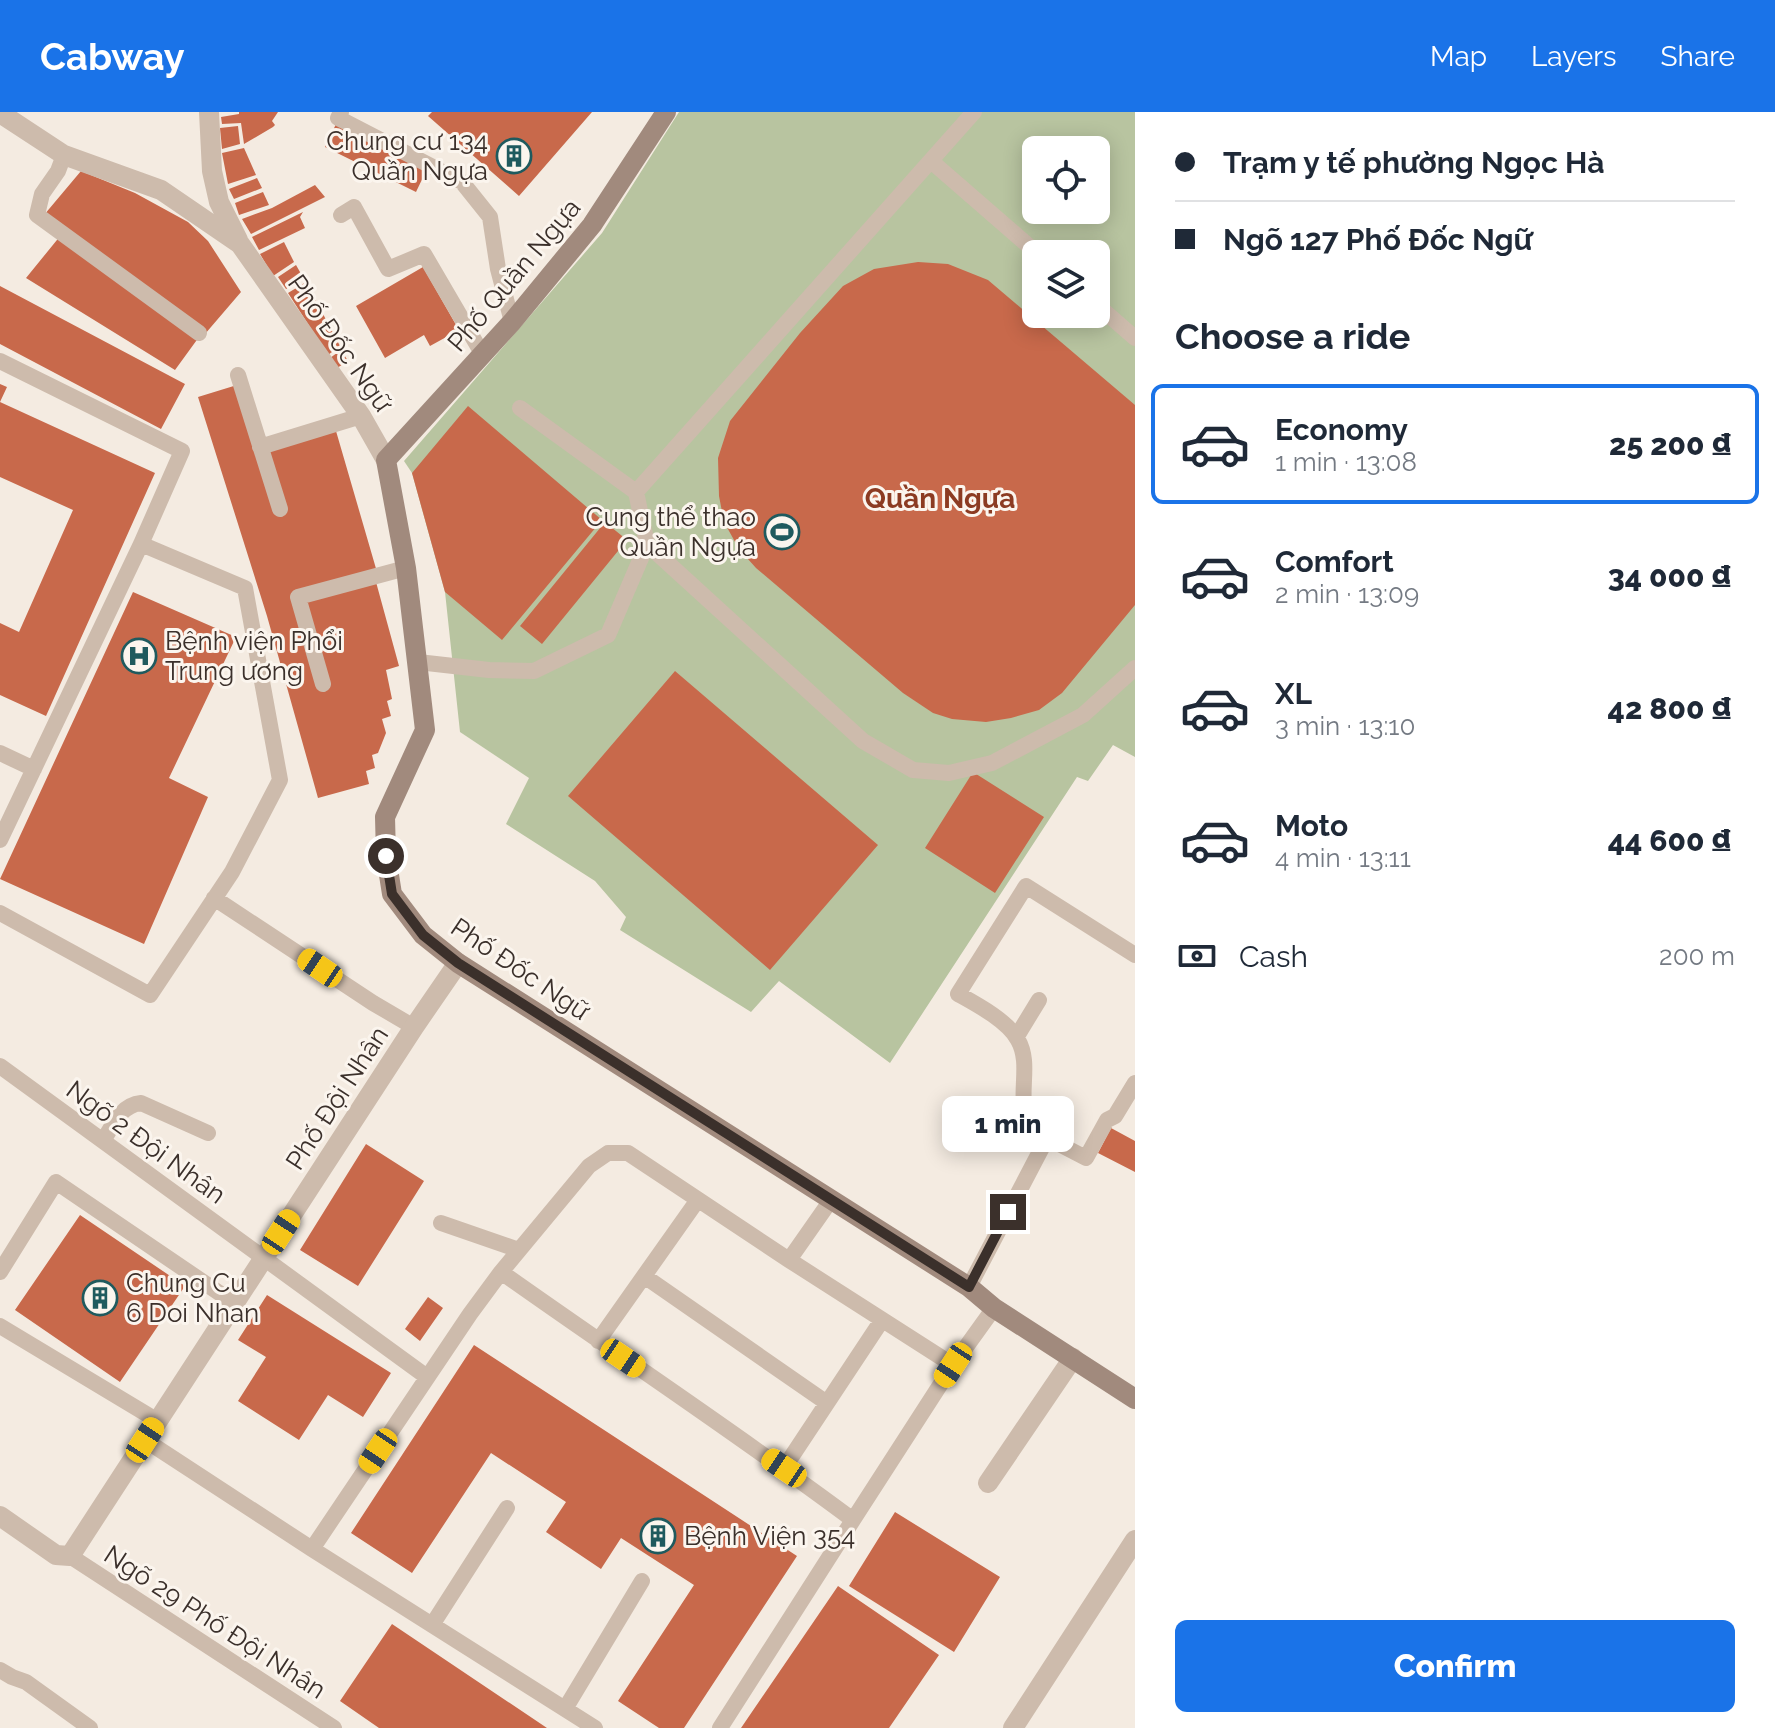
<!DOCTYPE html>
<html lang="en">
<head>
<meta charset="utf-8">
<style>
  :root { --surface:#fff; --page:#f2f2f3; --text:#1f2937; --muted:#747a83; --line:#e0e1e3; --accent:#1a73e8 }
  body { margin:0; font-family:Raleway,sans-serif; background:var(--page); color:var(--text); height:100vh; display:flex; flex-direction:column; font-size:30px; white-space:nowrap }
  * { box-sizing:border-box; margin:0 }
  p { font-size:26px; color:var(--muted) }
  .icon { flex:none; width:44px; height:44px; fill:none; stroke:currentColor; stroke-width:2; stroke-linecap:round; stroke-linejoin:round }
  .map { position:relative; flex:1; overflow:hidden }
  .side { display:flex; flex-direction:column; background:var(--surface); width:640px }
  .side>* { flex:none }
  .hud { display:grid; align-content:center; height:176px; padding:0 40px; background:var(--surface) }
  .controls { position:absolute; left:1022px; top:24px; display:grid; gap:16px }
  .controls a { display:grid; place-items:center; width:88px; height:88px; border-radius:12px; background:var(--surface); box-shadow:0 4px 20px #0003; font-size:40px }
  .end { position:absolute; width:36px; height:36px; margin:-18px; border:10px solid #3b302b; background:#fff; box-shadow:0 0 0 4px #fff }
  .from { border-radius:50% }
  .bubble { position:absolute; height:56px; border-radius:12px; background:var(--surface); box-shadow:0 4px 20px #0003; font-size:26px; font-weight:800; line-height:56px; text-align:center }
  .car { position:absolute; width:24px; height:48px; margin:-24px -12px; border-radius:10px; box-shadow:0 0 6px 2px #0007; background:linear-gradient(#f5c518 24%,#345 0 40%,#f5c518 0 76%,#345 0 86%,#f5c518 0) }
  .hud b { display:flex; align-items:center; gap:28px; height:76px; font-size:30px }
  .hud b+b { border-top:2px solid var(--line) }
  .hud i { width:20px; height:20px; background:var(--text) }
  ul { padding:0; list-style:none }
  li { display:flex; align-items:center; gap:24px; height:120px; margin:0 16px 12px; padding:0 24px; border:4px solid transparent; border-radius:12px }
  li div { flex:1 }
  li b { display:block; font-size:30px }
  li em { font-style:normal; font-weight:800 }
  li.selected { border-color:var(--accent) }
  li>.icon { width:72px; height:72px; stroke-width:1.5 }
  h2 { padding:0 40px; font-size:36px; line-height:96px }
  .pay { display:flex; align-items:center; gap:20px; height:88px; padding:0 40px; font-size:30px }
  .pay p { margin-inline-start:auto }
  .primary-button { display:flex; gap:16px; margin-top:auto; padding:16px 40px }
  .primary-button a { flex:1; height:92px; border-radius:12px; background:var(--accent); color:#fff; font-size:32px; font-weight:800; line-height:92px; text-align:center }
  header { display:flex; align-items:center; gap:48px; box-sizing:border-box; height:112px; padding:0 40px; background:var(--accent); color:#fff }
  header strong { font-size:38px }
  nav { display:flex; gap:44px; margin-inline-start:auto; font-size:28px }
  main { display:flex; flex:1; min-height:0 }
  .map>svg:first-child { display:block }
  .green { fill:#b8c4a0; fill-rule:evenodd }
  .building { fill:#c8694b }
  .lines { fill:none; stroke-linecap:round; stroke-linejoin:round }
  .lane { stroke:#cdbbac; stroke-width:16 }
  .street { stroke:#cdbbac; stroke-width:20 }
  .secondary { stroke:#a18a7d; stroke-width:20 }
  .route { stroke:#3b302b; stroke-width:10 }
  .labels { text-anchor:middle; stroke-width:6; stroke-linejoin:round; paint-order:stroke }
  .poi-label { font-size:26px; fill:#3b302b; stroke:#fbf5ee; text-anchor:start }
  .street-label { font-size:26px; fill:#3b302b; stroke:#fbf5ee }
  .neighbourhood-label { font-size:28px; font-weight:bold; fill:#8c3b22; stroke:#fbf5ee }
</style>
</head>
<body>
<header>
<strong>Cabway</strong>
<nav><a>Map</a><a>Layers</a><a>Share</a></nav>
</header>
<main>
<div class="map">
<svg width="1135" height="1616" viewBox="0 0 1135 1616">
  <rect width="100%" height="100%" fill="#f4ebe1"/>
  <!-- green -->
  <path class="green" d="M679 0H1135V645L1113 633 1088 669 1077 665 890 951 779 869 751 900 620 818 626 805 595 769 506 712 529 666 460 620 445 480 412 361 404 349 602 121ZM1036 38H1096V98H1036ZM1036 142H1096V202H1036Z"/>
  <!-- building -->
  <path class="building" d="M239 0H278L272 9 275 13 273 15 244 32 241 11 222 12 221 5 239 2Z
    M432 0H592L519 84 428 4Z
    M336 12 427 57 416 80 325 35Z
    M238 14 240 32 222 37 220 16Z
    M244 36 256 63 228 72 222 41Z
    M81 59 135 81 188 110 208 129 241 180 205 222 44 103Z
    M257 66 262 76 234 87 229 77Z
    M315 73 325 85 251 122 242 107 272 96Z
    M263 80 269 93 239 103 235 91Z
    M303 100 300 105 305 116 259 138 252 125Z
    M61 123 199 225 175 258 26 166Z
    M284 130 294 150 273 164 260 142Z
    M918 150 948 152 988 168 1135 293V493L1062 581 1039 598 1011 606 986 610 952 607 933 601 903 581 756 456 739 437 724 410 719 384 718 346 730 309 800 221 843 174 874 157Z
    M296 153 304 167 286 177 278 165Z
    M423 155 459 218 430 234 424 223 385 246 356 194Z
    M306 170 340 234 328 243 288 181Z
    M0 174 185 272 161 317 0 232Z
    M341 238 348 249 337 256 330 246Z
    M0 272 7 275 0 290 155 361 46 604 0 583V511L19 520 73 398 0 365Z
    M237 273 267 338 336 319 377 460 304 489 376 470 399 554 386 558 392 587 387 589 391 604 382 607 386 621 378 641 372 643 375 656 366 659 369 672 318 686 267 504 198 285Z
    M468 294 602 408 502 528 445 480 412 361Z
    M605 410 627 428 542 532 520 514Z
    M133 480 236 525 169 666 208 685 144 832 0 767Z
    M675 559 878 733 770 858 568 684Z
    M973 660 1044 705 995 781 925 736Z
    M1111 1016 1135 1029V1060L1098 1041Z
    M366 1032 424 1069 358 1174 300 1138Z
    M80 1103 185 1174 120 1270 15 1198Z
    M267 1183 391 1261 363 1305 328 1283 299 1328 238 1289 266 1245 238 1228Z
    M428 1185 443 1196 420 1229 405 1217Z
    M474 1233 797 1444 684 1616H659L618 1589 694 1473 621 1426 601 1457 546 1420 566 1390 491 1341 412 1461 351 1421Z
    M895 1400 1000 1465 954 1540 849 1474Z
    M838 1474 939 1543 889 1616H741Z
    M392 1512 547 1616H379L340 1589Z"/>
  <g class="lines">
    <!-- lane -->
    <path class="lane" d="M341 0 338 6 462 70 490 105 498 157 512 210
      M64 43 58 59 42 82 37 103 199 221
      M931 49 1038 142
      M341 103 354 95 388 157 424 142 483 243
      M1096 192 1135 226
      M0 249 182 339 141 432 0 728
      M238 263 280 397
      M520 296 636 380
      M260 335 361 304
      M647 432 863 629 913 658 949 661 992 651 1083 603 1135 556
      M418 550 489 558 534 559 608 523 647 432 636 380 974 0
      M323 572 298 485 406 456
      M0 641 34 657
      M214 786 373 891 414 915
      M0 801 150 883 232 760 280 668 245 476 141 432
      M1135 843 1026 774 958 882C976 892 1008 909 1018 928 1034 956 1012 992 1034 1019L1086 1046 1107 1008 1115 1004 1135 971
      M1017 924 1039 888
      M0 954 427 1265
      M103 1029C113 1013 121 993 141 991L208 1021
      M441 1111 519 1138
      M789 1148 831 1088
      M0 1160 56 1070 234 1191
      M501 1160 589 1054 608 1041H628L789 1148 953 1253 853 1408
      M644 1164 827 1291
      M969 1175 1047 1026
      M0 1214 158 1309
      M598 1229 697 1089
      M953 1253 994 1196
      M145 1328 312 1437 595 1616
      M784 1356 882 1208
      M312 1437 470 1202 501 1160C618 1243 738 1322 853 1408L720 1616
      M70 1444 334 1616
      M432 1513 507 1396
      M0 1558 12 1565 26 1570 90 1616
      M565 1597 642 1469"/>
    <!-- street -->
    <path class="street" d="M209 0 212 59 219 90 238 128
      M0 1 64 43 161 78 240 132 361 304 386 348
      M988 1371 1073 1246
      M0 1404 56 1443 70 1444 414 915 458 851
      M1013 1616 1135 1428"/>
    <!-- secondary -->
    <path class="secondary" d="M666 0 592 113 512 210 386 348 406 456 425 618 385 705 386 744 392 782 423 823 458 851 969 1175 994 1196 1135 1287"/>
  </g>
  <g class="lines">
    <!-- route -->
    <path class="route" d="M386 744 392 782 423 823 458 851 969 1175 1008 1100"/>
  </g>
  <!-- icons -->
  <defs>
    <g id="building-ring" transform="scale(1.8)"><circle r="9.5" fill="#fbf5ee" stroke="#1f5a5e" stroke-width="1.5"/><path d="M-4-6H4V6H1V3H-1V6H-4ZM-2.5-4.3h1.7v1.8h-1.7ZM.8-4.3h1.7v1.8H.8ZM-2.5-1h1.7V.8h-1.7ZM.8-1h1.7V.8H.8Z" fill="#1f5a5e"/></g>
    <g id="stadium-ring" transform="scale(1.8)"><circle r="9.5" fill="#fbf5ee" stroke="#1f5a5e" stroke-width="1.5"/><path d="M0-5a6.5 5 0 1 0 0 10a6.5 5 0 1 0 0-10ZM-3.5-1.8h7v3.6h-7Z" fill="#1f5a5e"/></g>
    <g id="hospital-ring" transform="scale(1.8)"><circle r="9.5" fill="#fbf5ee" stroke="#1f5a5e" stroke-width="1.5"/><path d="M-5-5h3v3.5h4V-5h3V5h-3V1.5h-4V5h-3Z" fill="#1f5a5e"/></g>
  </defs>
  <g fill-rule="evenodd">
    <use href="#building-ring" x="514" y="44"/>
    <use href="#stadium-ring" x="782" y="420"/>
    <use href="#hospital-ring" x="139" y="544"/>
    <use href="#building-ring" x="100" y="1186"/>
    <use href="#building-ring" x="658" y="1424"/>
  </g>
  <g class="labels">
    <!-- poi labels -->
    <g class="poi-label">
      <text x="488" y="38" text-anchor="end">Chung cư 134<tspan x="488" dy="30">Quần Ngựa</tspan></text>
      <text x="756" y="414" text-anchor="end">Cung thể thao<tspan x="756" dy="30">Quần Ngựa</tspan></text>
      <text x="165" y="538">Bệnh viện Phổi<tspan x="165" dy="30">Trung ương</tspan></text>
      <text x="126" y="1180">Chung Cu<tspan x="126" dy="30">6 Doi Nhan</tspan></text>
      <text x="684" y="1433">Bệnh Viện 354</text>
    </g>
    <!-- street labels -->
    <g class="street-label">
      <text transform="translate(514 163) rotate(-50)" y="9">Phố Quần Ngựa</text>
      <text transform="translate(340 231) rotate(55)" y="9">Phố Đốc Ngữ</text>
      <text transform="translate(520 857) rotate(34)" y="9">Phố Đốc Ngữ</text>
      <text transform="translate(337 986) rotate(-57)" y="9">Phố Đội Nhân</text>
      <text transform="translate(146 1030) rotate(36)" y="9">Ngõ 2 Đội Nhân</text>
      <text transform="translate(215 1510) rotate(33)" y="9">Ngõ 29 Phố Đội Nhân</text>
    </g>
    <!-- neighbourhood labels -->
    <g class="neighbourhood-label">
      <text x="940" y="396">Quần Ngựa</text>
    </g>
  </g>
</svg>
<div class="controls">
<a><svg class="icon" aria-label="locate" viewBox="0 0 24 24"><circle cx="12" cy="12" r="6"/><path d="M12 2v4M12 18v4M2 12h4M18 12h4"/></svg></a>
<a><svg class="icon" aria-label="layers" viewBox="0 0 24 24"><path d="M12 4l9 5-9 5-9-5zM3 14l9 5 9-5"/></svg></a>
</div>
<i class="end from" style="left:386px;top:744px"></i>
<i class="end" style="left:1008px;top:1100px"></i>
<div class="bubble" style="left:942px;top:984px;width:132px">1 min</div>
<i class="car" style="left:320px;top:856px;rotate:304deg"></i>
<i class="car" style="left:281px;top:1120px;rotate:33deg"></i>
<i class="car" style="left:623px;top:1246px;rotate:124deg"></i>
<i class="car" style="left:953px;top:1253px;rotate:213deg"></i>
<i class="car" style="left:145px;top:1328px;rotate:33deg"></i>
<i class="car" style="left:378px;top:1339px;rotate:214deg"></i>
<i class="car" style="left:784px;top:1356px;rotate:304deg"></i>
</div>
<section class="side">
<div class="hud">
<b><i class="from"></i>Trạm y tế phường Ngọc Hà</b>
<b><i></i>Ngõ 127 Phố Đốc Ngữ</b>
</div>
<h2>Choose a ride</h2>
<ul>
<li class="selected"><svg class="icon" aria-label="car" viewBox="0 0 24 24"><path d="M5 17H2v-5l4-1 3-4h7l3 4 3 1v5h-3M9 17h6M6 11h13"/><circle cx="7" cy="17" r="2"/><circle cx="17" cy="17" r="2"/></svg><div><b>Economy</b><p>1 min · 13:08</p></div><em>25 200 ₫</em></li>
<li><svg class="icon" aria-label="car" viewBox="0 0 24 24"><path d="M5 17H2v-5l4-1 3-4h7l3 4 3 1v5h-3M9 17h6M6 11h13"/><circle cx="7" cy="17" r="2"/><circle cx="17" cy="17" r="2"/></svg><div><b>Comfort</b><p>2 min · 13:09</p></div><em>34 000 ₫</em></li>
<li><svg class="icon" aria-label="car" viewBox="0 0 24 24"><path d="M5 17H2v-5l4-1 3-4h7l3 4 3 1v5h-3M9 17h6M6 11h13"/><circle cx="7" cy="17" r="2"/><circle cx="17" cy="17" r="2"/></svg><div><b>XL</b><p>3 min · 13:10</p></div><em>42 800 ₫</em></li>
<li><svg class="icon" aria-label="car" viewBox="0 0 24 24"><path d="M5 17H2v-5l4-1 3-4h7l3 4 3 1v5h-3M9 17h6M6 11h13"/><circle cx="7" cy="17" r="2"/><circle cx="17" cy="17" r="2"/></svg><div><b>Moto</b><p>4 min · 13:11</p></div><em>44 600 ₫</em></li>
</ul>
<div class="pay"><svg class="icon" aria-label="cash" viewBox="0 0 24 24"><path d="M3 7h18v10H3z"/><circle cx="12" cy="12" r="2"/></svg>Cash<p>200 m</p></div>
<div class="primary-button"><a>Confirm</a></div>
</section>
</main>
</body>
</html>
